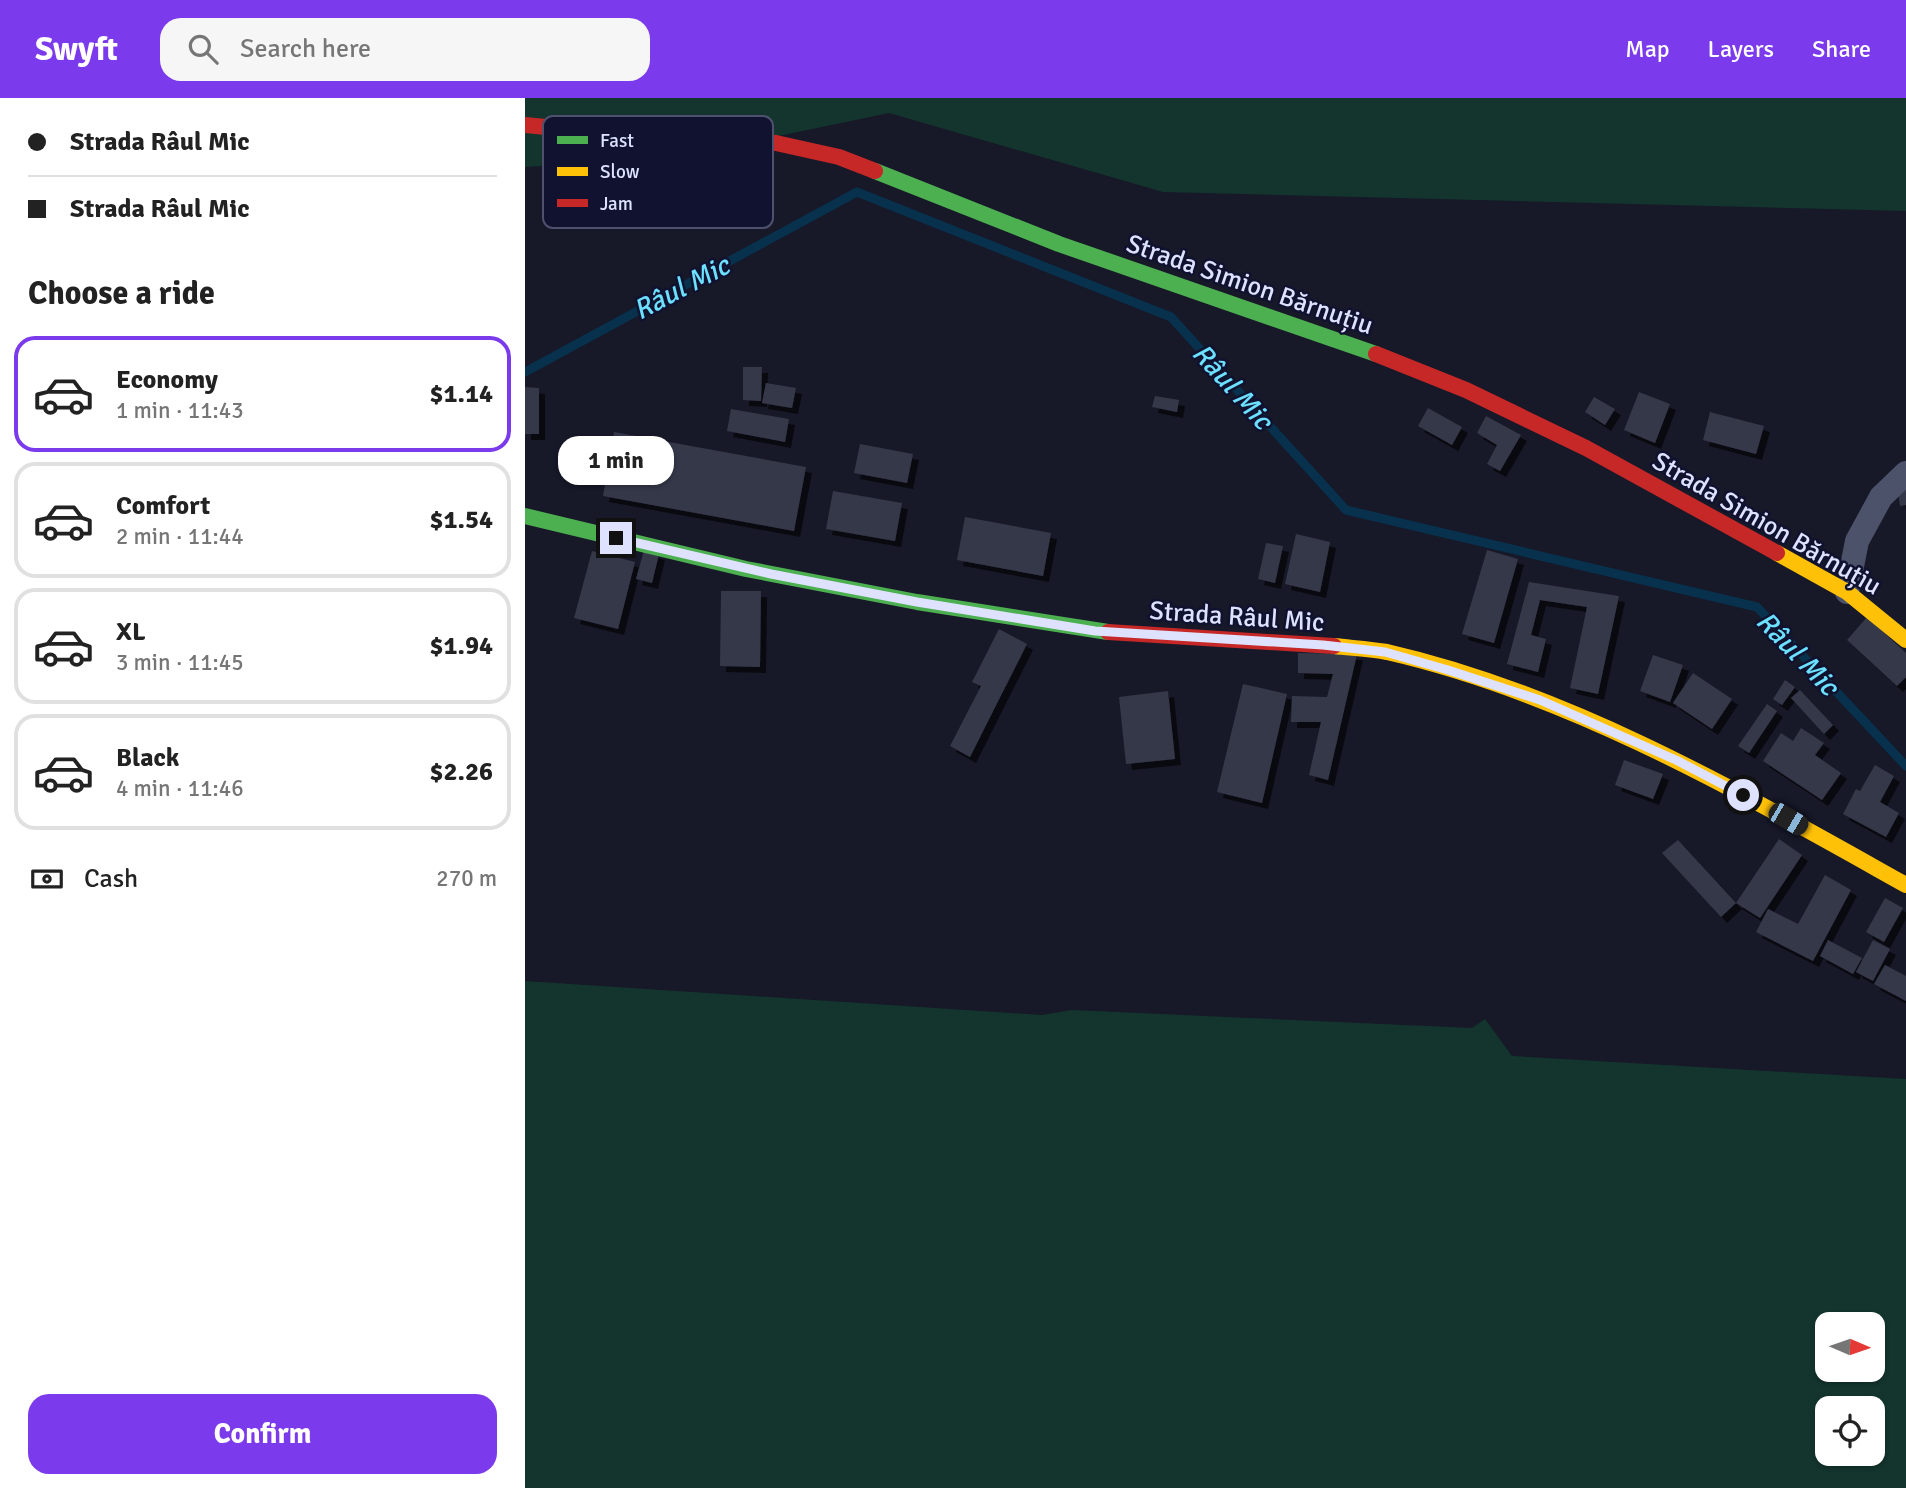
<!DOCTYPE html>
<html lang="en">
<head>
<meta charset="utf-8">
<style>
  :root { --surface:#fff; --page:#f6f6f6; --text:#222; --muted:#767676; --line:#e0e0e0; --accent:#7c3aed }
  body { margin:0; font-family:Signika,sans-serif; background:var(--page); color:var(--text); height:100vh; display:flex; flex-direction:column; font-size:26px; white-space:nowrap }
  * { box-sizing:border-box; margin:0 }
  p { font-size:23px; color:var(--muted) }
  .icon { flex:none; width:38px; height:38px; fill:none; stroke:currentColor; stroke-width:2; stroke-linecap:round; stroke-linejoin:round }
  .map { position:relative; flex:1; overflow:hidden }
  .side { display:flex; flex-direction:column; background:var(--surface); width:525px }
  .side>* { flex:none }
  .guide { display:grid; align-content:center; height:154px; padding:0 28px; background:var(--surface) }
  .needle { width:46px; rotate:92deg }
  .buttons { position:absolute; left:1290px; top:1214px; display:grid; gap:14px }
  .buttons a { display:grid; place-items:center; width:70px; height:70px; border-radius:14px; background:var(--surface); box-shadow:0 2px 5px #0004; font-size:35px }
  .end { position:absolute; width:32px; height:32px; margin:-16px; border:9px solid #dee2ff; background:#111; box-shadow:0 0 0 4px #111 }
  .from { border-radius:50% }
  .bubble { position:absolute; height:49px; border-radius:21px; background:var(--surface); box-shadow:0 2px 5px #0004; font-size:23px; font-weight:700; line-height:49px; text-align:center }
  .car { position:absolute; width:21px; height:42px; margin:-21px -10px; border-radius:9px; box-shadow:0 0 5px 2px #0007; background:linear-gradient(#222 24%,#8ab4d8 0 40%,#222 0 76%,#8ab4d8 0 86%,#222 0) }
  .guide b { display:flex; align-items:center; gap:24px; height:66px; font-size:26px }
  .guide b+b { border-top:2px solid var(--line) }
  .guide i { width:18px; height:18px; background:var(--text) }
  ul { padding:0; list-style:none }
  li { display:flex; align-items:center; gap:21px; height:116px; margin:0 14px 10px; padding:0 14px; border:4px solid var(--line); border-radius:21px }
  li div { flex:1 }
  li b { display:block; font-size:26px }
  li em { font-style:normal; font-weight:700 }
  li.current { border-color:var(--accent) }
  li>.icon { width:63px; height:63px; stroke-width:1.5 }
  h2 { padding:0 28px; font-size:32px; line-height:84px }
  .pay { display:flex; align-items:center; gap:18px; height:77px; padding:0 28px; font-size:26px }
  .pay p { margin-inline-start:auto }
  .button { display:flex; gap:14px; margin-top:auto; padding:14px 28px }
  .button a { flex:1; height:80px; border-radius:21px; background:var(--accent); color:#fff; font-size:28px; font-weight:700; line-height:80px; text-align:center }
  header { display:flex; align-items:center; gap:42px; box-sizing:border-box; height:98px; padding:0 35px; background:var(--accent); color:#fff }
  header strong { font-size:33px }
  nav { display:flex; gap:38px; margin-inline-start:auto; font-size:24px }
  .search { width:490px; height:63px; background:var(--page); display:flex; align-items:center; gap:18px; box-sizing:border-box; padding:0 24px; border-radius:21px; color:var(--muted); font-size:26px }
  main { display:flex; flex:1; min-height:0 }
  .map>svg:first-child { display:block }
  .green { fill:#13352d; fill-rule:evenodd }
  .lines { fill:none; stroke-linecap:round; stroke-linejoin:round }
  .stream { stroke:#08314d; stroke-width:9 }
  .building { fill:#363749; filter:url(#shadow) }
  .street { stroke:#4c5269; stroke-width:24 }
  .fast { stroke:#4caf50; stroke-width:16 }
  .slow { stroke:#ffc107; stroke-width:16 }
  .jam { stroke:#c62828; stroke-width:16 }
  .route { stroke:#dee2ff; stroke-width:9 }
  .labels { text-anchor:middle; stroke-width:5; stroke-linejoin:round; paint-order:stroke }
  .street-label { font-size:26px; fill:#dee2ff; stroke:#10122f }
  .water-label { font-size:28px; font-style:italic; fill:#6ce0ff; stroke:#10122f }
  .key { fill:#10122f; stroke:#4e506d; stroke-width:2 }
  .key-label { font-size:19px; fill:#dee2ff }
</style>
</head>
<body>
<header>
<strong>Swyft</strong>
<div class="search"><svg class="icon" aria-label="search" viewBox="0 0 24 24"><circle cx="10" cy="10" r="6"/><path d="M15 15l6 6"/></svg>Search here</div>
<nav><a>Map</a><a>Layers</a><a>Share</a></nav>
</header>
<main>
<section class="side">
<div class="guide">
<b><i class="from"></i>Strada Râul Mic</b>
<b><i></i>Strada Râul Mic</b>
</div>
<h2>Choose a ride</h2>
<ul>
<li class="current"><svg class="icon" aria-label="car" viewBox="0 0 24 24"><path d="M5 17H2v-5l4-1 3-4h7l3 4 3 1v5h-3M9 17h6M6 11h13"/><circle cx="7" cy="17" r="2"/><circle cx="17" cy="17" r="2"/></svg><div><b>Economy</b><p>1 min · 11:43</p></div><em>$1.14</em></li>
<li><svg class="icon" aria-label="car" viewBox="0 0 24 24"><path d="M5 17H2v-5l4-1 3-4h7l3 4 3 1v5h-3M9 17h6M6 11h13"/><circle cx="7" cy="17" r="2"/><circle cx="17" cy="17" r="2"/></svg><div><b>Comfort</b><p>2 min · 11:44</p></div><em>$1.54</em></li>
<li><svg class="icon" aria-label="car" viewBox="0 0 24 24"><path d="M5 17H2v-5l4-1 3-4h7l3 4 3 1v5h-3M9 17h6M6 11h13"/><circle cx="7" cy="17" r="2"/><circle cx="17" cy="17" r="2"/></svg><div><b>XL</b><p>3 min · 11:45</p></div><em>$1.94</em></li>
<li><svg class="icon" aria-label="car" viewBox="0 0 24 24"><path d="M5 17H2v-5l4-1 3-4h7l3 4 3 1v5h-3M9 17h6M6 11h13"/><circle cx="7" cy="17" r="2"/><circle cx="17" cy="17" r="2"/></svg><div><b>Black</b><p>4 min · 11:46</p></div><em>$2.26</em></li>
</ul>
<div class="pay"><svg class="icon" aria-label="cash" viewBox="0 0 24 24"><path d="M3 7h18v10H3z"/><circle cx="12" cy="12" r="2"/></svg>Cash<p>270 m</p></div>
<div class="button"><a>Confirm</a></div>
</section>
<div class="map">
<svg width="1381" height="1390" viewBox="0 0 1381 1390">
  <defs>
    <filter id="shadow"><feDropShadow dx="6" dy="6" stdDeviation="0" flood-color="#0009"/></filter>
  </defs>
  <rect width="100%" height="100%" fill="#171828"/>
  <!-- green -->
  <path class="green" d="M0 0H1381V113L638 94 364 15 143 61 0 69Z
    M0 883 517 917 547 912 947 930 960 921 987 958 1381 981V1390H0ZM1302 1227H1348V1272H1302ZM1302 1311H1348V1356H1302Z"/>
  <g class="lines">
    <!-- stream -->
    <path class="stream" d="M0 274 332 94 646 219 821 412 1232 509 1381 668"/>
  </g>
  <!-- building -->
  <path class="building" d="M218 269H237L236 303 218 302Z
    M241 285 271 290 267 310 237 305Z
    M0 289 14 290V336H0Z
    M1114 294 1145 306 1130 345 1099 332Z
    M630 298 654 302 652 314 627 309Z
    M1069 299 1090 311 1080 327 1060 314Z
    M903 310 937 329 927 347 893 328Z
    M206 311 264 321 260 344 202 333Z
    M1185 314 1239 328 1231 356 1178 342Z
    M961 318 996 337 975 373 962 366 972 347 952 335Z
    M89 334 281 369 269 433 78 398Z
    M335 346 388 356 382 385 329 375Z
    M1381 392V407L1375 408 1373 393Z
    M308 393 377 405 370 443 301 431Z
    M440 419 526 435 518 478 432 462Z
    M771 436 805 444 795 494 760 486Z
    M741 445 758 448 750 485 733 481Z
    M119 452 134 456 127 485 111 481Z
    M962 452 993 461 969 545 937 536Z
    M67 453 110 464 93 531 49 520Z
    M1004 484 1094 498 1073 596 1045 590 1062 509 1015 502 1006 537 1021 541 1013 574 982 566Z
    M196 493H236L235 569 195 568Z
    M1342 519 1381 555V579L1372 588 1322 542Z
    M474 531 502 546 445 659 425 648 456 588 447 584Z
    M773 555 832 556 803 682 784 677 796 624H766L767 598 802 599 808 576 773 575Z
    M1128 557 1158 567 1145 604 1115 593Z
    M1168 575 1207 601 1187 631 1148 605Z
    M1260 582 1270 589 1257 607 1248 601Z
    M718 586 762 596 737 705 692 694Z
    M1275 592 1308 627 1299 636 1266 600Z
    M643 593 650 661 601 666 594 599Z
    M1242 606 1252 613 1224 655 1213 648Z
    M1276 630 1299 645 1290 657 1316 675 1297 702 1238 663 1256 635 1268 643Z
    M1099 662 1138 676 1128 701 1090 687Z
    M1350 667 1369 678 1355 704 1374 715 1361 739 1318 716 1331 691 1335 693Z
    M1254 741 1277 757 1235 820 1211 805Z
    M1153 742 1211 805 1196 819 1137 755Z
    M1300 777 1326 792 1288 863 1231 834 1243 811 1273 826Z
    M1360 800 1378 810 1359 844 1341 834Z
    M1303 842 1337 860 1328 876 1295 858Z
    M1348 842 1365 851 1348 883 1331 874Z
    M1360 867 1381 878V903L1349 886Z"/>
  <g class="lines">
    <!-- street -->
    <path class="street" d="M1322 494 1332 443 1356 399 1381 375"/>
    <!-- fast -->
    <path class="fast" d="M350 73 534 146 851 256
      M0 418 221 471 392 504 583 534"/>
    <!-- slow -->
    <path class="slow" d="M1252 455 1322 494 1381 542
      M809 548C826 550 845 551 862 554 1046 596 1218 696 1381 787"/>
    <!-- jam -->
    <path class="jam" d="M0 27 155 42 204 41 251 45 314 59 350 73
      M851 256 941 292 1061 350 1252 455
      M583 534 809 548"/>
  </g>
  <g class="lines">
    <!-- route -->
    <path class="route" d="M91 440 246 476 392 504 570 533 798 547 860 554 923 572 1015 602 1151 662 1218 697"/>
  </g>
  <g class="labels">
    <!-- street labels -->
    <g class="street-label">
      <text transform="translate(725 186) rotate(19)" y="9">Strada Simion Bărnuțiu</text>
      <text transform="translate(1242 425) rotate(30)" y="9">Strada Simion Bărnuțiu</text>
      <text transform="translate(712 518) rotate(4)" y="9">Strada Râul Mic</text>
    </g>
    <!-- water labels -->
    <g class="water-label">
      <text transform="translate(156 189) rotate(-28)" y="10">Râul Mic</text>
      <text transform="translate(708 288) rotate(48)" y="10">Râul Mic</text>
      <text transform="translate(1273 555) rotate(46)" y="10">Râul Mic</text>
    </g>
  </g>
  <!-- legend -->
  <rect x="18" y="18" width="230" height="112" rx="10" class="key"/>
  <rect x="32" y="38" width="31" height="8" fill="#4caf50"/>
  <rect x="32" y="69" width="31" height="9" fill="#ffc107"/>
  <rect x="32" y="101" width="31" height="8" fill="#c62828"/>
  <g class="key-label">
    <text x="75" y="49">Fast</text>
    <text x="75" y="80">Slow</text>
    <text x="75" y="112">Jam</text>
  </g>
</svg>
<div class="buttons">
<a><svg class="needle" viewBox="-14 -14 28 28"><path d="M0-13l5 13h-10z" fill="#e53935"/><path d="M0 13l5-13h-10z" fill="#767676"/></svg></a>
<a><svg class="icon" aria-label="locate" viewBox="0 0 24 24"><circle cx="12" cy="12" r="6"/><path d="M12 2v4M12 18v4M2 12h4M18 12h4"/></svg></a>
</div>
<i class="end from" style="left:1218px;top:697px"></i>
<i class="end" style="left:91px;top:440px"></i>
<div class="bubble" style="left:33px;top:338px;width:116px">1 min</div>
<i class="car" style="left:1263px;top:721px;rotate:120deg"></i>
</div>
</main>
</body>
</html>
